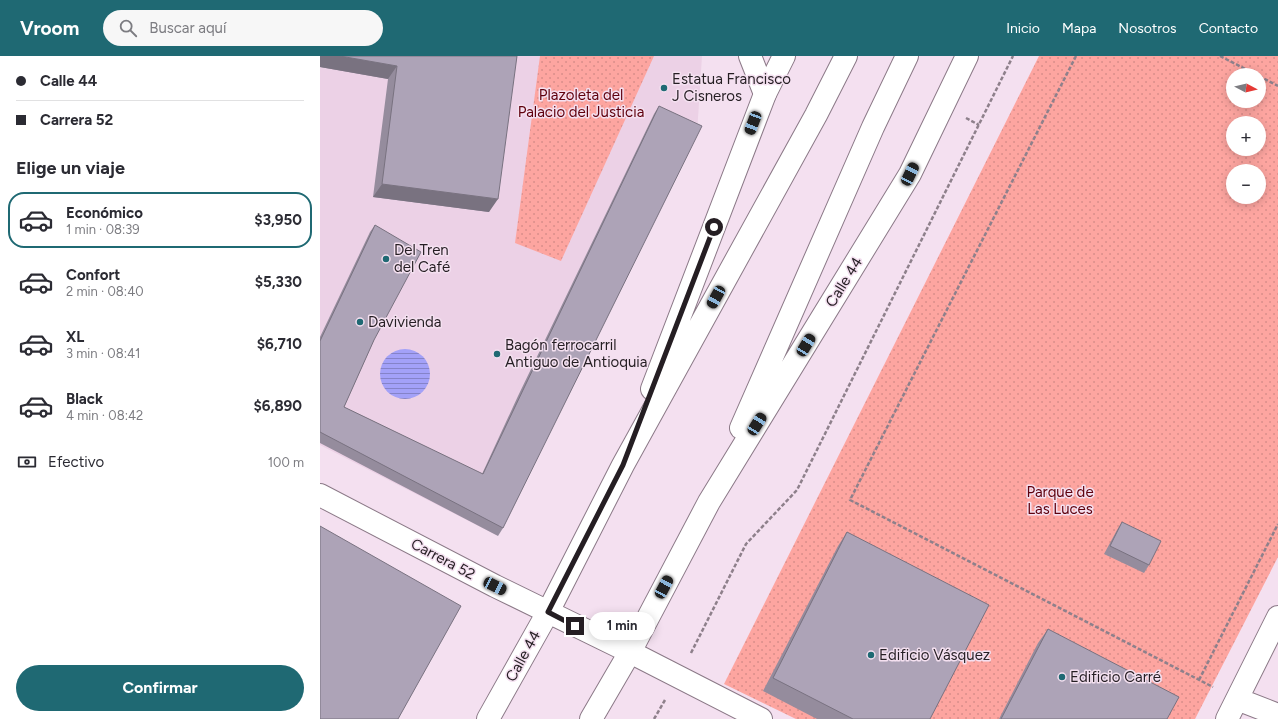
<!DOCTYPE html>
<html lang="es">
<head>
<meta charset="utf-8">
<style>
  :root { --surface:#fff; --page:#f7f7f7; --text:#2b2b33; --muted:#7c7c81; --line:#e1e1e2; --accent:#1f6973 }
  body { margin:0; font-family:Figtree,sans-serif; background:var(--page); color:var(--text); height:100vh; display:flex; flex-direction:column; font-size:15px; white-space:nowrap }
  * { box-sizing:border-box; margin:0 }
  p { font-size:13px; color:var(--muted) }
  .icon { flex:none; width:22px; height:22px; fill:none; stroke:currentColor; stroke-width:2; stroke-linecap:round; stroke-linejoin:round }
  .map { position:relative; flex:1; overflow:hidden }
  .sheet { display:flex; flex-direction:column; background:var(--surface); width:320px }
  .sheet>* { flex:none }
  .hud { display:grid; align-content:center; height:88px; padding:0 16px; background:var(--surface) }
  .needle { width:26px; rotate:97deg }
  .buttons { position:absolute; left:906px; top:12px; display:grid; gap:8px }
  .buttons a { display:grid; place-items:center; width:40px; height:40px; border-radius:50%; background:var(--surface); box-shadow:0 2px 10px #0003; font-size:20px }
  .end { position:absolute; width:18px; height:18px; margin:-9px; border:5px solid #251e23; background:#fff; box-shadow:0 0 0 2px #fff }
  .from { border-radius:50% }
  .bubble { position:absolute; height:28px; border-radius:14px; background:var(--surface); box-shadow:0 2px 10px #0003; font-size:13px; font-weight:700; line-height:28px; text-align:center }
  .car { position:absolute; width:12px; height:24px; margin:-12px -6px; border-radius:5px; box-shadow:0 0 3px 1px #0007; background:linear-gradient(#222 24%,#8ab4d8 0 40%,#222 0 76%,#8ab4d8 0 86%,#222 0) }
  .hud b { display:flex; align-items:center; gap:14px; height:38px; font-size:15px }
  .hud b+b { border-top:1px solid var(--line) }
  .hud i { width:10px; height:10px; background:var(--text) }
  ul { padding:0; list-style:none }
  li { display:flex; align-items:center; gap:12px; height:56px; margin:0 8px 6px; padding:0 8px; border:2px solid transparent; border-radius:16px }
  li div { flex:1 }
  li b { display:block; font-size:15px }
  li em { font-style:normal; font-weight:700 }
  li.active { border-color:var(--accent) }
  li>.icon { width:36px; height:36px; stroke-width:1.5 }
  h2 { padding:0 16px; font-size:18px; line-height:48px }
  .pay { display:flex; align-items:center; gap:10px; height:44px; padding:0 16px; font-size:15px }
  .pay p { margin-inline-start:auto }
  .button { display:flex; gap:8px; margin-top:auto; padding:8px 16px }
  .button a { flex:1; height:46px; border-radius:24px; background:var(--accent); color:#fff; font-size:16px; font-weight:700; line-height:46px; text-align:center }
  header { display:flex; align-items:center; gap:24px; box-sizing:border-box; height:56px; padding:0 20px; background:var(--accent); color:#fff }
  header strong { font-size:19px }
  nav { display:flex; gap:22px; margin-inline-start:auto; font-size:14px }
  .search { width:280px; height:36px; background:var(--page); display:flex; align-items:center; gap:10px; box-sizing:border-box; padding:0 14px; border-radius:22px; color:var(--muted); font-size:15px }
  main { display:flex; flex:1; min-height:0 }
  .map>svg:first-child { display:block }
  .built { fill:#ecd1e6 }
  .green { fill:url(#green-dots); fill-rule:evenodd }
  .water { fill:url(#water-rules) }
  .lines { fill:none; stroke-linecap:round; stroke-linejoin:round }
  .minor-casing { stroke:#8b7987; stroke-width:24 }
  .major-casing { stroke:#8b7987; stroke-width:24 }
  .path { stroke:#8e808b; stroke-width:2.5; stroke-dasharray:4 2; stroke-linecap:butt }
  .minor { stroke:#fff; stroke-width:22 }
  .major { stroke:#fff; stroke-width:22 }
  .wall { fill:#958c9d }
  .shaded-wall { fill:#797280 }
  .building { fill:#ada3b7; stroke:#797280 }
  .route { stroke:#251e23; stroke-width:5 }
  .poi-dot { fill:#1f6973; stroke:#f4e0f0; stroke-width:1.5 }
  .labels { text-anchor:middle; stroke-width:3; stroke-linejoin:round; paint-order:stroke }
  .poi-label { font-size:15px; fill:#251e23; stroke:#f4e0f0; text-anchor:start }
  .park-label { font-size:15px; fill:#5f000d; stroke:#f4e0f0 }
  .street-label { font-size:15px; fill:#251e23; stroke:#f4e0f0 }
</style>
</head>
<body>
<header>
<strong>Vroom</strong>
<div class="search"><svg class="icon" aria-label="search" viewBox="0 0 24 24"><circle cx="10" cy="10" r="6"/><path d="M15 15l6 6"/></svg>Buscar aquí</div>
<nav><a>Inicio</a><a>Mapa</a><a>Nosotros</a><a>Contacto</a></nav>
</header>
<main>
<section class="sheet">
<div class="hud">
<b><i class="from"></i>Calle 44</b>
<b><i></i>Carrera 52</b>
</div>
<h2>Elige un viaje</h2>
<ul>
<li class="active"><svg class="icon" aria-label="car" viewBox="0 0 24 24"><path d="M5 17H2v-5l4-1 3-4h7l3 4 3 1v5h-3M9 17h6M6 11h13"/><circle cx="7" cy="17" r="2"/><circle cx="17" cy="17" r="2"/></svg><div><b>Económico</b><p>1 min · 08:39</p></div><em>$3,950</em></li>
<li><svg class="icon" aria-label="car" viewBox="0 0 24 24"><path d="M5 17H2v-5l4-1 3-4h7l3 4 3 1v5h-3M9 17h6M6 11h13"/><circle cx="7" cy="17" r="2"/><circle cx="17" cy="17" r="2"/></svg><div><b>Confort</b><p>2 min · 08:40</p></div><em>$5,330</em></li>
<li><svg class="icon" aria-label="car" viewBox="0 0 24 24"><path d="M5 17H2v-5l4-1 3-4h7l3 4 3 1v5h-3M9 17h6M6 11h13"/><circle cx="7" cy="17" r="2"/><circle cx="17" cy="17" r="2"/></svg><div><b>XL</b><p>3 min · 08:41</p></div><em>$6,710</em></li>
<li><svg class="icon" aria-label="car" viewBox="0 0 24 24"><path d="M5 17H2v-5l4-1 3-4h7l3 4 3 1v5h-3M9 17h6M6 11h13"/><circle cx="7" cy="17" r="2"/><circle cx="17" cy="17" r="2"/></svg><div><b>Black</b><p>4 min · 08:42</p></div><em>$6,890</em></li>
</ul>
<div class="pay"><svg class="icon" aria-label="cash" viewBox="0 0 24 24"><path d="M3 7h18v10H3z"/><circle cx="12" cy="12" r="2"/></svg>Efectivo<p>100 m</p></div>
<div class="button"><a>Confirmar</a></div>
</section>
<div class="map">
<svg width="958" height="663" viewBox="0 0 958 663">
  <defs>
    <pattern id="green-dots" width="8" height="8" patternUnits="userSpaceOnUse"><rect width="8" height="8" fill="#fda5a0"/><path d="M2 2h.1M6 6h.1" fill="none" stroke="#d98e8a" stroke-width="1.8" stroke-linecap="round"/></pattern>
    <pattern id="water-rules" width="6" height="5" patternUnits="userSpaceOnUse"><rect width="6" height="5" fill="#a3a1f8"/><path d="M0 2.5h6" fill="none" stroke="#8583c8"/></pattern>
  </defs>
  <rect width="100%" height="100%" fill="#f4e0f0"/>
  <!-- built -->
  <path class="built" d="M0 0H382L377 78 176 479 0 389Z"/>
  <!-- green -->
  <path class="green" d="M220 0H334L241 205 195 187Z
    M719 0H958V501L875 663H476L404 628ZM913 19H939V45H913ZM913 67H939V93H913ZM913 115H939V141H913Z"/>
  <!-- water -->
  <path class="water" d="M60 318a25 25 0 1 1 50 0a25 25 0 1 1-50 0Z"/>
  <g class="lines">
    <!-- minor casing -->
    <g class="minor-casing">
      <path id="minor" d="M430 0 445 38
        M310 596 441 663
        M917 643 958 659
        M907 663 958 561"/>
    </g>
    <!-- major casing -->
    <g class="major-casing">
      <path id="major" d="M332 333 445 38 464 0
        M421 372 553 71 587 0
        M0 439 175 530 310 596
        M168 663 228 556 303 409 496 59 526 0
        M271 663 310 596 389 446 590 118 647 0"/>
    </g>
    <!-- path -->
    <path class="path" d="M756 0 530 444 893 631
      M900 0 937 19
      M939 20 958 30
      M646 62 659 69
      M371 597 426 488 477 434 693 0
      M879 624 958 468
      M334 663 345 644"/>
    <!-- minor -->
    <use href="#minor" class="minor"/>
    <!-- major -->
    <use href="#major" class="major"/>
  </g>
  <!-- wall -->
  <path class="wall" d="M0 0H197L169 156 53 141 68 23 0 11Z
    M339 50 183 472 178 480 0 387V281L50 176 55 169 54 284 24 351 162 418 198 340 334 58Z
    M802 466 829 509 824 517 784 498 797 474Z
    M527 476 610 663H497L443 635 518 490Z
    M728 573 847 663H679L718 587Z"/>
  <!-- shaded-wall -->
  <path class="shaded-wall" d="M0 0H20L77 10 68 23 0 11Z
    M62 128 178 143 169 156 53 141Z"/>
  <!-- building -->
  <path class="building" d="M20 0H197L178 143 62 128 77 10Z
    M339 50 382 70 183 472 0 376V285L55 169 101 196 54 284 24 351 163 418 204 332Z
    M802 466 841 485 829 509 790 490Z
    M0 470 141 550 78 663H0Z
    M527 476 669 549 610 663H533L453 622Z
    M728 573 859 641 847 663H681Z"/>
  <g class="lines">
    <!-- route -->
    <path class="route" d="M255 570 228 556 303 409 394 171"/>
  </g>
  <!-- markers -->
  <g class="poi-dot">
    <circle cx="344" cy="32" r="4"/>
    <circle cx="66" cy="203" r="4"/>
    <circle cx="40" cy="266" r="4"/>
    <circle cx="177" cy="298" r="4"/>
    <circle cx="551" cy="599" r="4"/>
    <circle cx="742" cy="621" r="4"/>
  </g>
  <g class="labels">
    <!-- poi labels -->
    <g class="poi-label">
      <text x="352" y="28">Estatua Francisco<tspan x="352" dy="17">J Cisneros</tspan></text>
      <text x="74" y="199">Del Tren<tspan x="74" dy="17">del Café</tspan></text>
      <text x="48" y="271">Davivienda</text>
      <text x="185" y="294">Bagón ferrocarril<tspan x="185" dy="17">Antiguo de Antioquia</tspan></text>
      <text x="559" y="604">Edificio Vásquez</text>
      <text x="750" y="626">Edificio Carré</text>
    </g>
    <!-- park labels -->
    <g class="park-label">
      <text x="261" y="44">Plazoleta del<tspan x="261" dy="17">Palacio del Justicia</tspan></text>
      <text x="740" y="441">Parque de<tspan x="740" dy="17">Las Luces</tspan></text>
    </g>
    <!-- street labels -->
    <g class="street-label">
      <text transform="translate(524 226) rotate(-58)" y="5">Calle 44</text>
      <text transform="translate(123 503) rotate(28)" y="5">Carrera 52</text>
      <text transform="translate(203 600) rotate(-61)" y="5">Calle 44</text>
    </g>
  </g>
</svg>
<div class="buttons">
<a><svg class="needle" viewBox="-14 -14 28 28"><path d="M0-13l5 13h-10z" fill="#e53935"/><path d="M0 13l5-13h-10z" fill="#7c7c81"/></svg></a>
<a>+</a>
<a>−</a>
</div>
<i class="end from" style="left:394px;top:171px"></i>
<i class="end" style="left:255px;top:570px"></i>
<div class="bubble" style="left:269px;top:556px;width:66px">1 min</div>
<i class="car" style="left:433px;top:67px;rotate:201deg"></i>
<i class="car" style="left:590px;top:118px;rotate:26deg"></i>
<i class="car" style="left:396px;top:241px;rotate:209deg"></i>
<i class="car" style="left:486px;top:289px;rotate:31deg"></i>
<i class="car" style="left:437px;top:368px;rotate:32deg"></i>
<i class="car" style="left:175px;top:530px;rotate:116deg"></i>
<i class="car" style="left:344px;top:531px;rotate:28deg"></i>
</div>
</main>
</body>
</html>
